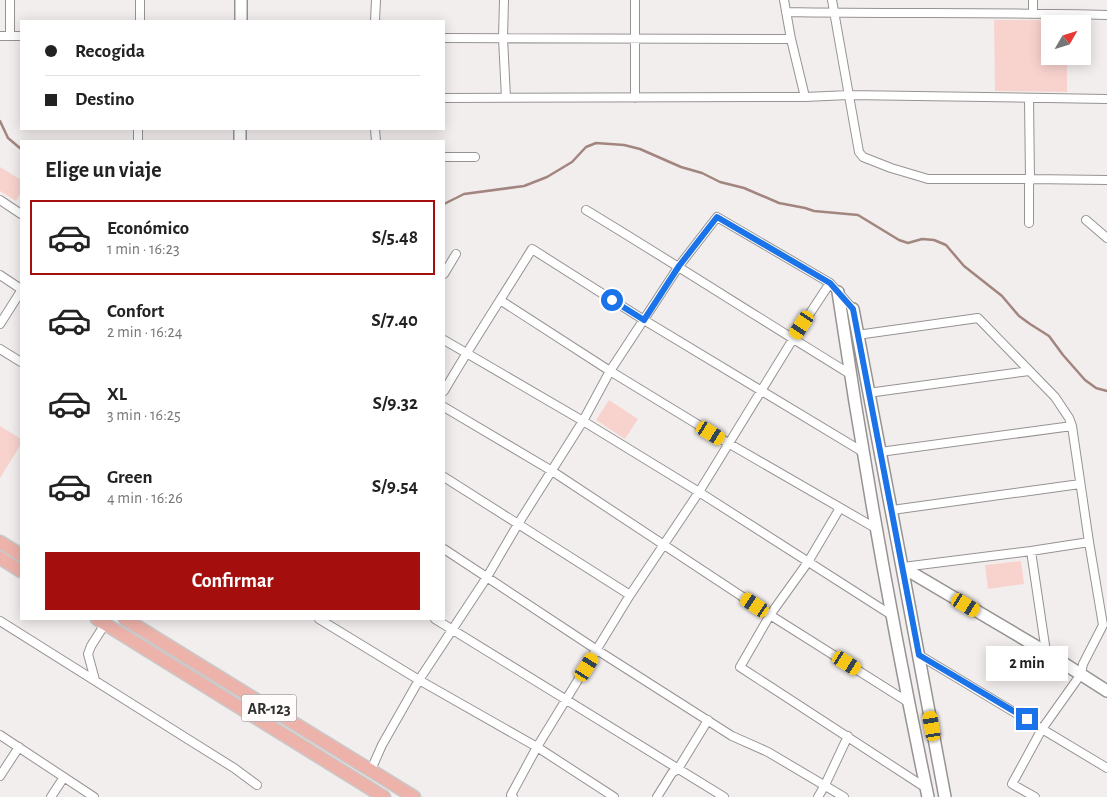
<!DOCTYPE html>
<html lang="es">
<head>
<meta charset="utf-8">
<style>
  :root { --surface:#fff; --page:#f2f2f2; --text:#222; --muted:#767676; --line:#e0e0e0; --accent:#a40e0d }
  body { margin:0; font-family:"Alegreya Sans",sans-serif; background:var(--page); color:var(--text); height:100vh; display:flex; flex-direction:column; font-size:19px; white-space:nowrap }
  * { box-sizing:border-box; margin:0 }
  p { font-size:16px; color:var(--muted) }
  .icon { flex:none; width:28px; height:28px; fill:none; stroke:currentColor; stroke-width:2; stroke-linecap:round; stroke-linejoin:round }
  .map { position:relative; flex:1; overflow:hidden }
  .panel { position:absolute; left:20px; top:140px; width:425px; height:480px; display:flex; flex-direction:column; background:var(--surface); border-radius:0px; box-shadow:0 2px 12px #0003 }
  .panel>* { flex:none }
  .top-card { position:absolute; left:20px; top:20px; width:425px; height:110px; border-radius:0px; box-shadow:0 2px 12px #0003; display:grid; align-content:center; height:110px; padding:0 25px; background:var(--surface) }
  .needle { width:32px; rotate:51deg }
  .controls { position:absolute; left:1041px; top:15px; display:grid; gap:10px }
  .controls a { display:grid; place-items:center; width:50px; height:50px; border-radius:0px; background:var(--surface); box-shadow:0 2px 12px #0003; font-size:25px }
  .end { position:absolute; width:22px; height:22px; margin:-11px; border:6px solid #1a73e8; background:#fff; box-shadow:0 0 0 2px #fff }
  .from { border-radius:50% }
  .bubble { position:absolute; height:35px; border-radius:0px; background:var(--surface); box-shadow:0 2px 12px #0003; font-size:16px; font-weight:700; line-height:35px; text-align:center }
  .car { position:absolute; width:15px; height:30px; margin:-15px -8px; border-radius:6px; box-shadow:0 0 4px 1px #0007; background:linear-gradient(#f5c518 24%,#345 0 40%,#f5c518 0 76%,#345 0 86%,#f5c518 0) }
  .top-card b { display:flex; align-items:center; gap:18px; height:48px; font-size:19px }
  .top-card b+b { border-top:1px solid var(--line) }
  .top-card i { width:12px; height:12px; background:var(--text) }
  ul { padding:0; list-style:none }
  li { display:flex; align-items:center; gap:15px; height:75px; margin:0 10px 8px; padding:0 15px; border:2px solid transparent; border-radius:0px }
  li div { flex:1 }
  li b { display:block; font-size:19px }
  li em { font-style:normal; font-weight:700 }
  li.selected { border-color:var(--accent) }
  li>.icon { width:45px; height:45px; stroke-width:1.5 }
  h2 { padding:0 25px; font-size:22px; line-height:60px }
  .action { display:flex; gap:10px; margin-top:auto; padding:10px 25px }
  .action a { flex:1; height:58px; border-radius:0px; background:var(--accent); color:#fff; font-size:20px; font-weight:700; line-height:58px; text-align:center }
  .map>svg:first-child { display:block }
  .green { fill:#f8d3ce }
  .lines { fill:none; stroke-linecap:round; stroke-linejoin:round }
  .stream { stroke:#a38580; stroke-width:2.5 }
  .street-casing { stroke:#979392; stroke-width:10 }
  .secondary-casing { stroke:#979392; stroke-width:14 }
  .primary-casing { stroke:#cac9c9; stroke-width:15 }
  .street { stroke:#fff; stroke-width:8 }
  .secondary { stroke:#fff; stroke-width:11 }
  .primary { stroke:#edb2aa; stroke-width:12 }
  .route { stroke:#1a73e8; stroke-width:6 }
  .labels { text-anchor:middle; stroke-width:4.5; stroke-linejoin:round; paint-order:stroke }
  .shield { fill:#fffcfb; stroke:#706d6d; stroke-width:1 }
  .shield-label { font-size:16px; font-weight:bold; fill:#323030 }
</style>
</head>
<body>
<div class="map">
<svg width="1107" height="797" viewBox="0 0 1107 797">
  <rect width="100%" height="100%" fill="#f2eeed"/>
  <!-- green -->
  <path class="green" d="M994 20H1071V24H1050V56H1068L1067 59V92L995 91Z
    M0 167 21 180V192L16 201 0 191Z
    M609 400 638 419 625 439 596 420Z
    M0 426 21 439V444L0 478Z
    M1021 561 1024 584 988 589 985 565Z"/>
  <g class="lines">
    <!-- stream -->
    <path class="stream" d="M0 121 8 138 21 149
      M444 204 464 194 524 186 547 177 572 162 586 147 596 143 624 145 640 149 681 167 702 173 720 182 744 188 779 203 805 208 814 211 858 215 899 240 908 243 922 239 934 240 946 245 964 266 1002 296 1019 316 1030 324 1049 336 1063 355 1085 380 1096 388 1107 391"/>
    <!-- street casing -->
    <g class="street-casing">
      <path id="street" d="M140 0V21
        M504 0 503 38 506 98
        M635 0V98
        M784 0 791 39 805 97
        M832 0 859 152 863 157 891 168 928 179H1030L1107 180
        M1033 0V13
        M786 12C893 14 1000 12 1107 15
        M375 21 376 0
        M0 36H21
        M10 36V0
        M444 38 791 39
        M444 98 805 97 849 95 1107 99
        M1029 98 1030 179 1029 185V223
        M375 129 376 141
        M138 141V129
        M444 157H475
        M0 200 21 214
        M586 210C675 264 762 320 850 374
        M1086 220 1107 238
        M444 274 456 254
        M0 275 21 289
        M500 300 610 371 728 443 877 529
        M0 324 21 291
        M857 335 978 318 1055 397 1069 418 1072 426 1089 542 1103 625 1083 664 1081 674 1042 729 1012 784 1035 797
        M444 340 583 421 699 492 893 616
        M0 349 21 362
        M444 391C472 343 503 296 532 249L644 320 863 452
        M868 393 1029 371
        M444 407 552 471 770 615 908 702
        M880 452 1072 426
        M444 477 630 595
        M840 508 808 562 770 615 740 667 926 788
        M892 510 1080 484
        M444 549 597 650 732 736 768 752 844 797
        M1031 551 1046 652
        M903 567 1031 551 1089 542
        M319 619 419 680 537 747 614 797
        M435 619 724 797
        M0 621 194 743 234 768 257 785
        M919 655 1107 768
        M95 680 88 654 91 646 105 624
        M0 735 94 797
        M371 770 382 745 419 680 487 577 518 524 583 421 610 371 679 266 717 217 830 283 853 309
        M0 776 19 747
        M51 797 64 777
        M513 797 511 795 537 747 630 595 699 492 793 339 830 283
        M657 797 672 773 678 769 708 720
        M818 797 825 785 848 736"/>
    </g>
    <!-- secondary casing -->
    <g class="secondary-casing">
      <path id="secondary" d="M241 0V21
        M240 141V129
        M838 292C863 461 893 630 928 797
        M853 309 902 567 1046 652 1107 691
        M902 567 945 797"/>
    </g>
    <!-- primary casing -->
    <g class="primary-casing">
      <path id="primary" d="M0 542 21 555
        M0 558 21 571
        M97 619 384 797
        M125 619 414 797"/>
    </g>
    <!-- street -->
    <use href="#street" class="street"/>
    <!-- secondary -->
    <use href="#secondary" class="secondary"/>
    <!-- primary -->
    <use href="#primary" class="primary"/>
  </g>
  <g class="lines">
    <!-- route -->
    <path class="route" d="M612 300 644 320 679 266 717 217 830 283 853 309 919 655 1027 719"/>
  </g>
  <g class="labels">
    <!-- shield labels -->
    <rect class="shield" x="241.5" y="694.5" width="55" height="27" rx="4"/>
    <g class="shield-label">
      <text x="269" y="714">AR-123</text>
    </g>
  </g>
</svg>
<div class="controls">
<a><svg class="needle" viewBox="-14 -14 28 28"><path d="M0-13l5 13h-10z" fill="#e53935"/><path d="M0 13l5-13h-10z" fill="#767676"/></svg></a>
</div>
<i class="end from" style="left:612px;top:300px"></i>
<i class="end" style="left:1027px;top:719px"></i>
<div class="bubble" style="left:986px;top:646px;width:82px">2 min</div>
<i class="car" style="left:802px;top:325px;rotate:213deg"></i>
<i class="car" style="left:711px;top:433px;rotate:121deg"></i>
<i class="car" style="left:755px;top:605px;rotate:304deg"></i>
<i class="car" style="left:966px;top:605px;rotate:121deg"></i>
<i class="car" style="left:847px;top:663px;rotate:122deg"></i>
<i class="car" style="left:587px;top:667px;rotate:32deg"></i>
<i class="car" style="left:932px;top:726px;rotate:350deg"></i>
<div class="top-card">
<b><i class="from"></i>Recogida</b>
<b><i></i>Destino</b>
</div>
<section class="panel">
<h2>Elige un viaje</h2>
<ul>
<li class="selected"><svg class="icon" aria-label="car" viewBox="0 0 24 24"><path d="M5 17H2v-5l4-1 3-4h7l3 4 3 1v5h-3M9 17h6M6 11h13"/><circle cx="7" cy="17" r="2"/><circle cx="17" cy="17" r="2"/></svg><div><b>Económico</b><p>1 min · 16:23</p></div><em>S/5.48</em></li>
<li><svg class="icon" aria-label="car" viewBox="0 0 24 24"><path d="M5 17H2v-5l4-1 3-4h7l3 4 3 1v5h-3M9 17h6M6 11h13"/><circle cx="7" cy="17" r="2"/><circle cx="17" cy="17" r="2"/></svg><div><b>Confort</b><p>2 min · 16:24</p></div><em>S/7.40</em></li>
<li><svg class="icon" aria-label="car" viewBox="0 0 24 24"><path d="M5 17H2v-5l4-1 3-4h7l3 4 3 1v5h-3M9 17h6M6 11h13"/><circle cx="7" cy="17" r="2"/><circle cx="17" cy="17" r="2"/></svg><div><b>XL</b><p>3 min · 16:25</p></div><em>S/9.32</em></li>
<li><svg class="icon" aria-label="car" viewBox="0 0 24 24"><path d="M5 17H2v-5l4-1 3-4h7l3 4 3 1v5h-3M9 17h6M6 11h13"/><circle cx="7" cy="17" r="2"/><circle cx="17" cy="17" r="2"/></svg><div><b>Green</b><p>4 min · 16:26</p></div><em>S/9.54</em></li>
</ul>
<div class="action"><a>Confirmar</a></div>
</section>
</div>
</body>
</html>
